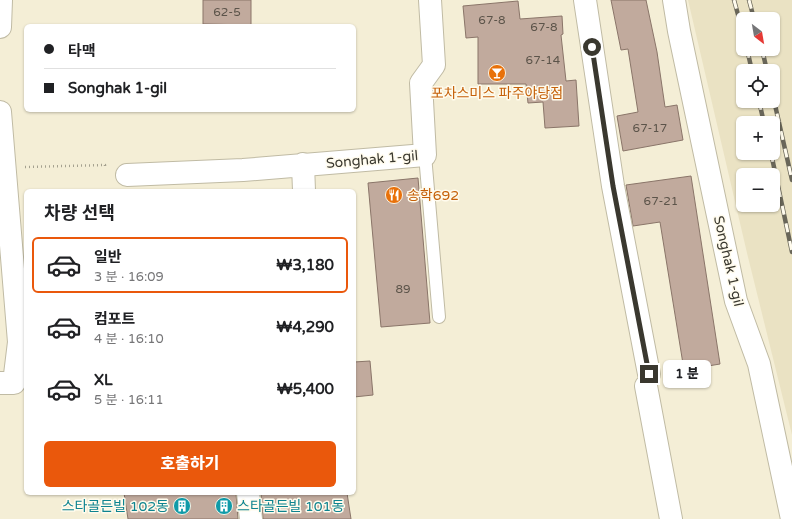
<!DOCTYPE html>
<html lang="ko">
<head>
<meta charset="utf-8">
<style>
  :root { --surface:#fff; --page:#f6f6f6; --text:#202124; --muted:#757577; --line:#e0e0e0; --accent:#ea580c }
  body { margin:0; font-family:"Varela Round","Noto Sans KR",sans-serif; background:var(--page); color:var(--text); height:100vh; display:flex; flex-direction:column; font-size:15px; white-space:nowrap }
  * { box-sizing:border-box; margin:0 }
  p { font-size:13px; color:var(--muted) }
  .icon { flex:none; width:22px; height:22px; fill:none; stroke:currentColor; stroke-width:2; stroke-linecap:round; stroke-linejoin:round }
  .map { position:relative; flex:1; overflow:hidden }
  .drawer { position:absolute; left:24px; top:189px; width:332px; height:306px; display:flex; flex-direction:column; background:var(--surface); border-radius:6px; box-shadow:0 1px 3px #0004 }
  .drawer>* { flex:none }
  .hud { position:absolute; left:24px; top:24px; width:332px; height:88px; border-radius:6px; box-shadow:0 1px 3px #0004; display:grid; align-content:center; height:88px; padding:0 20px; background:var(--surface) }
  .needle { width:26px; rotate:149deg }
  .controls { position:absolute; left:736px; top:12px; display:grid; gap:8px }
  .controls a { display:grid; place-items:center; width:44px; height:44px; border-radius:6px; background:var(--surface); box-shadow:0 1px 3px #0004; font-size:20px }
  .end { position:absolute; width:18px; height:18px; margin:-9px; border:5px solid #3a382f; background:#fff; box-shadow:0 0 0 2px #fff }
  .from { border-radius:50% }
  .bubble { position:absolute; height:28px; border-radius:6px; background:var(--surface); box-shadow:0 1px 3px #0004; font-size:13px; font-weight:800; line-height:28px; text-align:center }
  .hud b { display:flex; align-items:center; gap:14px; height:38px; font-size:15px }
  .hud b+b { border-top:1px solid var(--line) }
  .hud i { width:10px; height:10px; background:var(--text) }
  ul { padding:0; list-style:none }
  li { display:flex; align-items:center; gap:12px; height:56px; margin:0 8px 6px; padding:0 12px; border:2px solid transparent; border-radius:6px }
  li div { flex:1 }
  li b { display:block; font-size:15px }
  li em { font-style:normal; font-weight:800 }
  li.on { border-color:var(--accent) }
  li>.icon { width:36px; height:36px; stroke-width:1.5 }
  h2 { padding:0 20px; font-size:18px; line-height:48px }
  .action { display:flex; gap:8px; margin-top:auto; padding:8px 20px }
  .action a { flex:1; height:46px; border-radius:6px; background:var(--accent); color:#fff; font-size:16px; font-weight:800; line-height:46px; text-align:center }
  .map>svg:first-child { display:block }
  .built { fill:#eae2c3; fill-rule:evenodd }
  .building { fill:#c1aa9d; stroke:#8a7569 }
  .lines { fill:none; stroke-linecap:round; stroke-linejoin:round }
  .lane-casing { stroke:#c0bba4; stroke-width:14 }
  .street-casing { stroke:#c0bba4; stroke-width:24 }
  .path { stroke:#a5a18f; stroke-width:2.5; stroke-dasharray:1 3; stroke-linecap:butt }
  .lane { stroke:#fff; stroke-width:12 }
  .street { stroke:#fff; stroke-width:22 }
  .rail-casing { stroke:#696659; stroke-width:4.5 }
  .rail { stroke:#fffbed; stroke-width:3; stroke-dasharray:9; stroke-linecap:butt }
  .route { stroke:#3a382f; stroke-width:5 }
  .labels { text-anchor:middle; stroke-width:3; stroke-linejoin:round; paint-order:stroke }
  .number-label { font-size:12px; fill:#5c544a }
  .food-label { font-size:14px; fill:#c56008; stroke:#fffbed }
  .street-label { font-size:14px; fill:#3a382f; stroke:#fffbed }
  .culture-label { font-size:14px; fill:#0d838f; stroke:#fffbed; text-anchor:end }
</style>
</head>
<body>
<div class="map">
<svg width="792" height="519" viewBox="0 0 792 519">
  <rect width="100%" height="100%" fill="#f4eed6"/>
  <!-- built -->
  <path class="built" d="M688 0H792V435L747 253ZM743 19H773V49H743ZM743 71H773V101H743ZM743 123H773V153H743ZM743 175H773V205H743Z"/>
  <!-- building -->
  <path class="building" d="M203 0H251V25L203 24Z
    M611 0H646L657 52 665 107 677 105 683 140 623 151 617 116 638 112 628 49 621 50Z
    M518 1 520 19 562 16 563 34 561 35 566 81 576 80 579 126 545 128 543 102 528 103 526 84H478V37L466 38 463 6Z
    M691 176 720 364 684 370 660 222 633 226 626 185Z
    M418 178 430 323 381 327 368 183Z
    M370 361 373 395 354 397V362Z
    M124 493H236L238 519H128Z
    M261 493H347L351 519H263Z"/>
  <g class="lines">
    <!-- lane casing -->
    <g class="lane-casing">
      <path id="lane" d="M425 155 439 317"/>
    </g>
    <!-- street casing -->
    <g class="street-casing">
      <path id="street" d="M585 0 613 186 649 374
        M674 0 679 31 736 301 759 364 792 519
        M0 27 1 0
        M0 112 19 342 14 383H0
        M303 164 304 191
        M127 175 243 170 425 155 421 83 434 65 430 0
        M646 386 671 519
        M248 493 251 519"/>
    </g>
    <!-- path -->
    <path class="path" d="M25 167 105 165V168"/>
    <!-- lane -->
    <use href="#lane" class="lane"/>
    <!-- street -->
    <use href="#street" class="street"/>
    <!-- rail casing -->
    <g class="rail-casing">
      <path id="rail" d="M734 0 743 33
        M749 0 754 19
        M747 49 752 71
        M762 49 767 71
        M773 96 792 180
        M759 101 764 123
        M771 153 792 252"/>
    </g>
    <!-- rail -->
    <use href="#rail" class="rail"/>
  </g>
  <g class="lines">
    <!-- route -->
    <path class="route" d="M592 47 613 186 649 374"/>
  </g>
  <!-- icons -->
  <defs>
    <g id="bar-disc" transform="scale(0.9)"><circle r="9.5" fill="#e8710a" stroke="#fffbed"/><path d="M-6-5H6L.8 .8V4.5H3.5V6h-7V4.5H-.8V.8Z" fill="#fff"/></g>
    <g id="restaurant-disc" transform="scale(0.9)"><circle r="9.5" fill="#e8710a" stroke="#fffbed"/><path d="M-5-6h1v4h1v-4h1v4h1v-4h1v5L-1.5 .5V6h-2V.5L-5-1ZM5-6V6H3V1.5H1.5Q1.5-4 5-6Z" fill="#fff"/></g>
    <g id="building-disc" transform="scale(0.9)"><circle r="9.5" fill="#0f9aa8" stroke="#fffbed"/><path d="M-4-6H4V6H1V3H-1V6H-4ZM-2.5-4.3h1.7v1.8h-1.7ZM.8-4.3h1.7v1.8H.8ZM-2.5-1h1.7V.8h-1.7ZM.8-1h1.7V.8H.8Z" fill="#fff"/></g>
  </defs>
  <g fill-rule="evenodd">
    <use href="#bar-disc" x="497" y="73"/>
    <use href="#restaurant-disc" x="394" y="195"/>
    <use href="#building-disc" x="182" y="506"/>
    <use href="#building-disc" x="224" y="506"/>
  </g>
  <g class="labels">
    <!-- number labels -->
    <g class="number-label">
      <text x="227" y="16">62-5</text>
      <text x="492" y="24">67-8</text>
      <text x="544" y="31">67-8</text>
      <text x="543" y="64">67-14</text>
      <text x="650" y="132">67-17</text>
      <text x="661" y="205">67-21</text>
      <text x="403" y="293">89</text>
    </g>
    <!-- food labels -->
    <g class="food-label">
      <text x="497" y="98">포차스미스 파주야당점</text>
      <text x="407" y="200" text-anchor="start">송학692</text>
    </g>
    <!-- street labels -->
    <g class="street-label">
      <text transform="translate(372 159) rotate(-5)" y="5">Songhak 1-gil</text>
      <text transform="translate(729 261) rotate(77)" y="5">Songhak 1-gil</text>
    </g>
    <!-- culture labels -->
    <g class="culture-label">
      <text x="169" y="511">스타골든빌 102동</text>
      <text x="237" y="511" text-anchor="start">스타골든빌 101동</text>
    </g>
  </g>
</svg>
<div class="controls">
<a><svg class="needle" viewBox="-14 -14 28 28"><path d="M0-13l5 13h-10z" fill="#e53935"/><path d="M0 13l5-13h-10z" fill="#757577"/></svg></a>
<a><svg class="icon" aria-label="locate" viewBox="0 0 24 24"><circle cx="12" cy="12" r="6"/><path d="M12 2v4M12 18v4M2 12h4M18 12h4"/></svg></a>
<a>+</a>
<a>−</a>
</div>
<i class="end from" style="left:592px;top:47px"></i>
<i class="end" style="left:649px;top:374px"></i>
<div class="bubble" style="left:663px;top:360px;width:48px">1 분</div>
<div class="hud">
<b><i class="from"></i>타맥</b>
<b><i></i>Songhak 1-gil</b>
</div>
<section class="drawer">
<h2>차량 선택</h2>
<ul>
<li class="on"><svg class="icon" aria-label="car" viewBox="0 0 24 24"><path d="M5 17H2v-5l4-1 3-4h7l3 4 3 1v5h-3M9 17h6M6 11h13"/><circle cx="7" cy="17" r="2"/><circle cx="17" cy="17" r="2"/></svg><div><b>일반</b><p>3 분 · 16:09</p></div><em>₩3,180</em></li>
<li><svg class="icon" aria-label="car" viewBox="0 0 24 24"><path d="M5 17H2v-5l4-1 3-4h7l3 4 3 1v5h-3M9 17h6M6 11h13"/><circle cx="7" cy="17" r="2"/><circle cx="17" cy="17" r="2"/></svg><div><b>컴포트</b><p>4 분 · 16:10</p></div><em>₩4,290</em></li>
<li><svg class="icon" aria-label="car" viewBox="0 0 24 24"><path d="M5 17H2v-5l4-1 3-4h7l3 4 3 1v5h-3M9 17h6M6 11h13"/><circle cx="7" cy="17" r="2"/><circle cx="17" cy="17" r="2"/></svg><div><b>XL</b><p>5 분 · 16:11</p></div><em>₩5,400</em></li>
</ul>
<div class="action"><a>호출하기</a></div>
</section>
</div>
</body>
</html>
